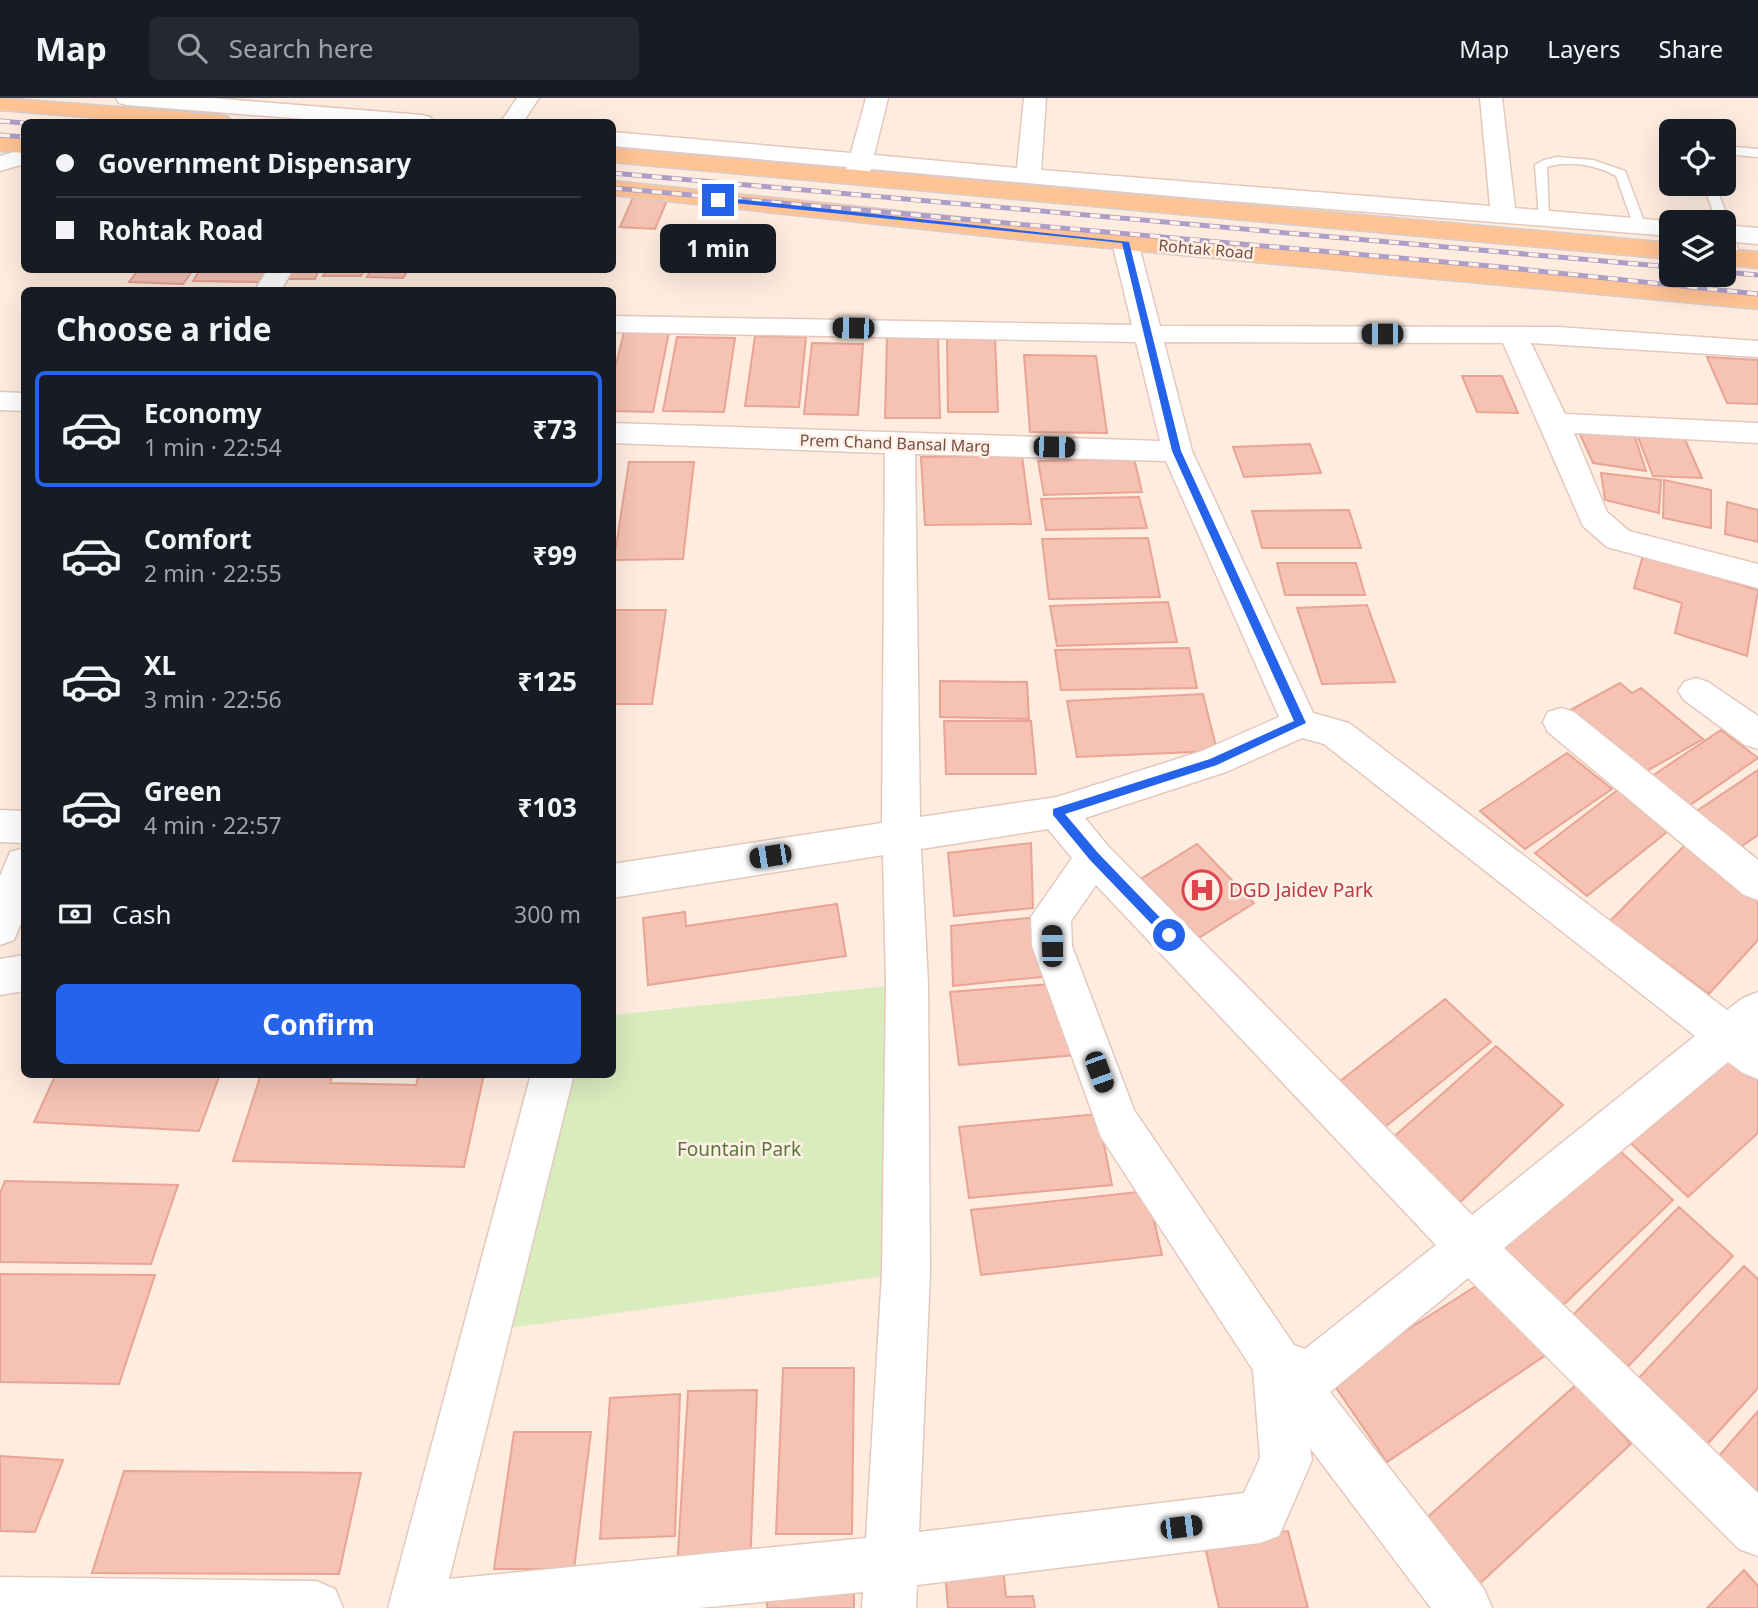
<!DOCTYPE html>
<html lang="en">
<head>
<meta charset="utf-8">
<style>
  :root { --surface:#171b24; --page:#242831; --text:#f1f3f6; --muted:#9ea1a6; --line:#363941; --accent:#2563eb }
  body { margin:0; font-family:"Noto Sans",sans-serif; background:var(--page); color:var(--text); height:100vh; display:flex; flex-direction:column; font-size:26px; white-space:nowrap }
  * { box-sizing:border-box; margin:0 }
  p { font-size:23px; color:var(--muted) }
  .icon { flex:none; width:38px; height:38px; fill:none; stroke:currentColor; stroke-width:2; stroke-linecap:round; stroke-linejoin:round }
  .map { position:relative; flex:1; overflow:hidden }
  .sheet { position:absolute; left:21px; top:189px; width:595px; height:791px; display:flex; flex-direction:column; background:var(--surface); border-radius:10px; box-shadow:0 7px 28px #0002 }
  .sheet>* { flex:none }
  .banner { position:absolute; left:21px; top:21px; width:595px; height:154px; border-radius:10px; box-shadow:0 7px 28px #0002; display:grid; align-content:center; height:154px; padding:0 35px; background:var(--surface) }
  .fabs { position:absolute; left:1659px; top:21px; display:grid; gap:14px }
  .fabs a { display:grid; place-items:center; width:77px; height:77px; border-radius:10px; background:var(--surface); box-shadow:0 7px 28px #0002; font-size:35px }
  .end { position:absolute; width:32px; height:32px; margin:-16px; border:9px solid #2563eb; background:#fff; box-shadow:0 0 0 4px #fff }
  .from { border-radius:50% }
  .bubble { position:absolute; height:49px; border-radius:10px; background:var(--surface); box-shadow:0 7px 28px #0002; font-size:23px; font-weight:700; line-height:49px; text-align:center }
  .car { position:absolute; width:21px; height:42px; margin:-21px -10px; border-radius:9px; box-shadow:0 0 5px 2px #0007; background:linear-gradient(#222 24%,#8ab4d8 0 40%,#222 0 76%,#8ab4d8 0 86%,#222 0) }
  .banner b { display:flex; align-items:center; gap:24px; height:66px; font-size:26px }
  .banner b+b { border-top:2px solid var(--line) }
  .banner i { width:18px; height:18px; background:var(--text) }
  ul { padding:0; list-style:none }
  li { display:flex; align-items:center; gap:21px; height:116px; margin:0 14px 10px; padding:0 21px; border:4px solid transparent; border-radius:10px }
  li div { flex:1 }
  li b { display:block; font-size:26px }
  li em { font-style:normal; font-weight:700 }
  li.on { border-color:var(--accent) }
  li>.icon { width:63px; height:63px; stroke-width:1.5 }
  h2 { padding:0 35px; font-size:32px; line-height:84px }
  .pay { display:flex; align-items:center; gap:18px; height:77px; padding:0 35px; font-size:26px }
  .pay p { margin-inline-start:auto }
  .primary-button { display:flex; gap:14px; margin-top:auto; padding:14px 35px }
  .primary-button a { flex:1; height:80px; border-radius:10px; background:var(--accent); color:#fff; font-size:28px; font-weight:700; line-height:80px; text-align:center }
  header { display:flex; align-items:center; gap:42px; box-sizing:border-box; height:98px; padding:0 35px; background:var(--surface); border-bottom:2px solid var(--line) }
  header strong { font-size:33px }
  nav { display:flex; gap:38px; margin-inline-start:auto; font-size:24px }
  .search { width:490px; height:63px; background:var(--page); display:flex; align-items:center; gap:18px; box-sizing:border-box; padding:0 24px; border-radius:10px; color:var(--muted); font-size:26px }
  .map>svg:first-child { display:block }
  .green { fill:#d9ecbd }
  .building { fill:#f5c2b4; stroke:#e8a494; stroke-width:2 }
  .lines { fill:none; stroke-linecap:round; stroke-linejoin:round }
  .lane-casing { stroke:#e4c8bd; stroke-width:3 }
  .street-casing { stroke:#e4c8bd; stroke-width:3 }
  .primary-casing { stroke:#d8cdcb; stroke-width:3 }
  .lane { fill:#fff; fill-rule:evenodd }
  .street { fill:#fff; fill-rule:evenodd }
  .primary { fill:#ffc394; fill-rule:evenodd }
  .rail-casing { stroke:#ac9ec7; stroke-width:5 }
  .rail { stroke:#fff1e6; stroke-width:3.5; stroke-dasharray:10; stroke-linecap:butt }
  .route { fill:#2563eb }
  .labels { text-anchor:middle; stroke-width:5; stroke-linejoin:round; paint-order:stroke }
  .far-street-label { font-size:16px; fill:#754d45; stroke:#fff1e6 }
  .health-label { font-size:19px; fill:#be3a42; stroke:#fff1e6; text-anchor:start }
  .park-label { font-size:19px; fill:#58763a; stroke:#fff1e6 }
</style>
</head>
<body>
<header>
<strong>Map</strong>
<div class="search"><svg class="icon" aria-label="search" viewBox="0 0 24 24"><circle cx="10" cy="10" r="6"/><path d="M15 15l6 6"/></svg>Search here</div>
<nav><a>Map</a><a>Layers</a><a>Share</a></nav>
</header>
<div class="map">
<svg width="1758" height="1510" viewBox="0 0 1758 1510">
  <rect width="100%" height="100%" fill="#feecdf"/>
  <!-- green -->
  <path class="green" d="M907 886 906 1175 487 1233 553 977 612 976 613 917Z"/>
  <!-- building -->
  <path class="building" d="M635 95 669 98 655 131 620 129Z
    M138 172H193L183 186 129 184Z
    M200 172H269L262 184 193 183Z
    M289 172H319L315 181H284Z
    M326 172H364L361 178H323Z
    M371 172H408L403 180 367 179Z
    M624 234H669L653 314 612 313V282Z
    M755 238 806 239 799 309 745 308Z
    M677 239 735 240 724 314 663 313Z
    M887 239 938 240 940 320H885Z
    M947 239H995L998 314H948Z
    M812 245 863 246 858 317 804 316Z
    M1024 257 1096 258 1107 335 1030 334Z
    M1707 259 1758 262V306L1727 305Z
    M1462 278H1502L1518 315 1477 314Z
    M1579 334 1634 336 1646 373 1593 365Z
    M1636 334 1683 337 1702 380 1653 378Z
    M1310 346 1321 375 1244 379 1233 349Z
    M1022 358 1031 426 925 427 921 359Z
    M1134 360 1142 394 1044 397 1038 363Z
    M629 364H694L683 461 614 462Z
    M1601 375 1661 382 1659 415 1605 402Z
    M1664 382 1711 392V430L1663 420Z
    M1139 399 1147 430 1046 432 1041 401Z
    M1727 404 1758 412V444L1725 436Z
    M1349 412 1361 450H1262L1252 413Z
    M1148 440 1160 499 1049 501 1042 441Z
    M1643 457 1758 492 1747 558 1675 535 1682 505 1634 490Z
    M1277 465H1356L1365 497H1285Z
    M1168 504 1177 544 1057 548 1050 508Z
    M1367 507 1395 584 1322 586 1297 510Z
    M612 512H666L652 606H612Z
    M1189 550 1197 590 1061 592 1055 552Z
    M940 583 1027 584 1029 621 940 619Z
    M1620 585 1632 595 1641 590 1703 641 1638 678 1565 615Z
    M1203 596 1217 653 1077 659 1067 603Z
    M944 623H1031L1036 676H946Z
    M1721 632 1758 660 1680 714 1643 684Z
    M1567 655 1612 691 1525 751 1480 713Z
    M1758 672V737L1736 752 1692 716Z
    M1620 690 1672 730 1587 798 1535 755Z
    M1689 743 1758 790V842L1709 896 1610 823Z
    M1031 745 1033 810 954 818 948 755Z
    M1197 746 1254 805 1194 843 1139 782Z
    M837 806 846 858 648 887 643 820 685 814 686 828Z
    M1037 819 1051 878 953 888 951 828Z
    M1062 885 1076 957 959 967 950 894Z
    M1445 901 1491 944 1380 1033 1335 987Z
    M1729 946 1758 971V1035L1688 1099 1623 1038Z
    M1496 948 1563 1007 1456 1108 1389 1043Z
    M56 976H220L199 1033 34 1024Z
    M261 976H333L330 985 416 987 419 976H484L464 1069 233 1063Z
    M1098 1016 1112 1087 969 1100 959 1029Z
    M1608 1042 1673 1102 1557 1213 1492 1146Z
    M5 1083 178 1087 151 1166 0 1164V1095Z
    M1147 1093 1162 1157 981 1177 971 1112Z
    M1679 1109 1733 1158 1619 1278 1566 1224Z
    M1744 1168 1758 1181V1290L1703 1351 1635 1284Z
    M0 1176 155 1177 119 1286 0 1284Z
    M1487 1181 1546 1257 1387 1364 1330 1281Z
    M783 1270H854L852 1436H776Z
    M1577 1286 1631 1346 1476 1489 1423 1423Z
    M757 1292 750 1470 677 1471 688 1293Z
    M680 1296 675 1438 600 1441 610 1300Z
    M1758 1313V1398L1718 1359Z
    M514 1334H591L574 1471H494Z
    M0 1358 63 1362 35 1434 0 1433Z
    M124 1373 361 1375 339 1476 92 1475Z
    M1288 1433 1308 1510H1219L1204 1444Z
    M1003 1469 1006 1499 1033 1498 1035 1510H948L945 1472Z
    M1744 1472 1758 1488V1510H1707Z
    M767 1495H854V1510H767Z"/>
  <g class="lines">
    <!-- lane casing -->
    <g class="lane-casing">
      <path id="lane" d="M1724 48 1758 51V59L1724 56Z
        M1557 59 1593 62 1625 73 1645 126 1643 129 1639 130 1633 126 1616 78C1597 67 1568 62 1547 69L1549 118 1543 122 1539 121 1535 67 1544 62Z
        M1703 86H1715L1734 136 1740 160 1738 163 1733 164 1726 160 1724 124H1717Z"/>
    </g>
    <!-- street casing -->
    <g class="street-casing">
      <path id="street" d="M116 0H211L422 17 430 19 434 24H343L127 7 119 5Z
        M517 0H539L523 24H501Z
        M866 0H888L874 57 1017 70 1024 0H1046L1041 72 1490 108 1480 0H1502L1515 110 1679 124H1671V138L1205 101 871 71 866 82 857 84 848 82 845 77 847 69 612 48V34L851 55Z
        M24 51V66L0 73V58Z
        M1724 127 1758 130V146L1724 143Z
        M1125 136 1134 139 1138 144 1160 228 1558 229 1758 243V259L1531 245 1565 316 1758 325V345L1574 335 1607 414 1629 433 1758 466V490L1607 449 1583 428 1503 245 1164 244 1192 353 1313 615 1349 625 1727 912 1743 900 1758 894V981L1743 975 1728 964 1504 1150 1758 1395V1458L1739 1451 1468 1180 1330 1294 1484 1491 1492 1510H1431L1310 1350 1312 1362 1279 1438 1260 1445 917 1487 916 1510H862L863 1494 699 1510H388L531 976H574L449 1481 866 1440 882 1175 886 886 883 757 612 800V766L882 725 885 355 612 345V325L1160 343 1136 244 612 234V218L1132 227 1112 144 1116 139ZM915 356 1166 363 1279 619 1202 653 1057 699 920 719ZM1302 640 1324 646 1695 938 1472 1117 1108 748 1085 720 1226 674ZM1048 731 1072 760 1031 819 1032 848 1101 1039 1253 1272 1260 1360 1244 1395 919 1434 930 1175 928 886 921 751ZM1096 787 1436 1147 1305 1251 1294 1247 1134 1012 1072 848 1071 823Z
        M267 172H293L281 192H255Z
        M0 294 24 295V313L0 312Z
        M1696 580 1708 584 1758 618V651L1745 647 1684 602 1678 593 1684 584Z
        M1561 610 1574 614 1758 762V802L1744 797 1548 634 1543 624 1548 614Z
        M0 712 24 713V745L0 744Z
        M24 750V818L14 842 0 847V778L10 754Z
        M24 857V893L0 897V861Z
        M0 1479 316 1483 335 1491 343 1510H0Z"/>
    </g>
    <!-- primary casing -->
    <g class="primary-casing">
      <path id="primary" d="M0 0 220 17 228 19 232 24H146L0 12Z
        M0 39 24 41V55L0 53Z
        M612 50 1671 145V161L612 64Z
        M612 83 1033 127 1758 195V211L1033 143 612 97Z
        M1724 151 1758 154V170L1724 167Z"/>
    </g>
    <!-- lane -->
    <use href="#lane" class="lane"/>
    <!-- street -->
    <use href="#street" class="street"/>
    <!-- primary -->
    <use href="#primary" class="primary"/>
    <!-- rail casing -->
    <g class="rail-casing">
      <path id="rail" d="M0 23 24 25
        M0 37 24 39
        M612 75 1671 169
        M612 90 1501 169 1758 196
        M1724 174 1758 177"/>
    </g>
    <!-- rail -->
    <use href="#rail" class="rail"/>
  </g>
  <!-- route -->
  <path class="route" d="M718 99 1129 144 1181 353 1306 625 1217 667 1065 716 1098 755 1173 833V840H1165L1090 762 1053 717V711L1210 661 1294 623 1172 353 1122 145 715 103Z"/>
  <!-- icons -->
  <defs>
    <g id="hospital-ring" transform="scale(2.0125)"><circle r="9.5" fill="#fff1e6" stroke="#e0444e" stroke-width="1.5"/><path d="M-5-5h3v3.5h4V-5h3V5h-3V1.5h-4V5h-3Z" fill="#e0444e"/></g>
  </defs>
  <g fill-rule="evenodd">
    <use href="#hospital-ring" x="1202" y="792"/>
  </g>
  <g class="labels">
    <!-- far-street labels -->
    <g class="far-street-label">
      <text transform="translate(1206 151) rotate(5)" y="6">Rohtak Road</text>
      <text transform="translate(895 345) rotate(2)" y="6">Prem Chand Bansal Marg</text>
    </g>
    <!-- health labels -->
    <g class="health-label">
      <text x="1229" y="799">DGD Jaidev Park</text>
    </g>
    <!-- park labels -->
    <g class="park-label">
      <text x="739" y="1058">Fountain Park</text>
    </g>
  </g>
</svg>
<div class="fabs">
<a><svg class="icon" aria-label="locate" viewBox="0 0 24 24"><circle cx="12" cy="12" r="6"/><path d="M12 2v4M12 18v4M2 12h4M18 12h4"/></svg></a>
<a><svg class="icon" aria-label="layers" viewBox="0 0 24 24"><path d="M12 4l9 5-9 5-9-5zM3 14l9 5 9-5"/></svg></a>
</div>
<i class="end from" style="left:1169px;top:837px"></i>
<i class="end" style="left:718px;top:102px"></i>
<div class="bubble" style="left:660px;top:126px;width:116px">1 min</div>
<i class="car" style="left:853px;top:230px;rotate:271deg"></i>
<i class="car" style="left:1382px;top:236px;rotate:270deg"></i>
<i class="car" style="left:1054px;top:349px;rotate:91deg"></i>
<i class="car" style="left:770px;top:758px;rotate:261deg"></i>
<i class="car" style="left:1052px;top:848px;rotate:359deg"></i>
<i class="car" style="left:1099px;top:974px;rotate:160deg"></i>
<i class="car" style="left:1181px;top:1429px;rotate:83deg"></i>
<div class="banner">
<b><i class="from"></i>Government Dispensary</b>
<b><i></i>Rohtak Road</b>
</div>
<section class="sheet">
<h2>Choose a ride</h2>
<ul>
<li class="on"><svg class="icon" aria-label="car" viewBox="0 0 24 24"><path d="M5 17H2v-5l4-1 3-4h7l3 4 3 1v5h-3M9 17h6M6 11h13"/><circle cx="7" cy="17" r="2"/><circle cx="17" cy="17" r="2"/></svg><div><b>Economy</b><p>1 min · 22:54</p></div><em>₹73</em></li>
<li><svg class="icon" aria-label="car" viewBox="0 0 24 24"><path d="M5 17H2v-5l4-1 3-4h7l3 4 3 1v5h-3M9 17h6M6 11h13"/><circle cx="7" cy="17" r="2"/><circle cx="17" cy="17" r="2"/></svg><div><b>Comfort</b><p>2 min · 22:55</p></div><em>₹99</em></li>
<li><svg class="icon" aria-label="car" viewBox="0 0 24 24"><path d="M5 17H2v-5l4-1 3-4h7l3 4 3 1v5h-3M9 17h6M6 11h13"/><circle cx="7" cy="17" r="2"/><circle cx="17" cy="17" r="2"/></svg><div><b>XL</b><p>3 min · 22:56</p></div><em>₹125</em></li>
<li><svg class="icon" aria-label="car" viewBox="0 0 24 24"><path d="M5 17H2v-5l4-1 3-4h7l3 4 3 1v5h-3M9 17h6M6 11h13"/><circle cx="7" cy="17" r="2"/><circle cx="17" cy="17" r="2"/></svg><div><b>Green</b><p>4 min · 22:57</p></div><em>₹103</em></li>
</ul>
<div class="pay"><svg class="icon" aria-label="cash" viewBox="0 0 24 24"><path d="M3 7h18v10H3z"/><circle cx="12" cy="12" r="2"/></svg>Cash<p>300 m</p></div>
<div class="primary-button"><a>Confirm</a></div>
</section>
</div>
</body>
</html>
